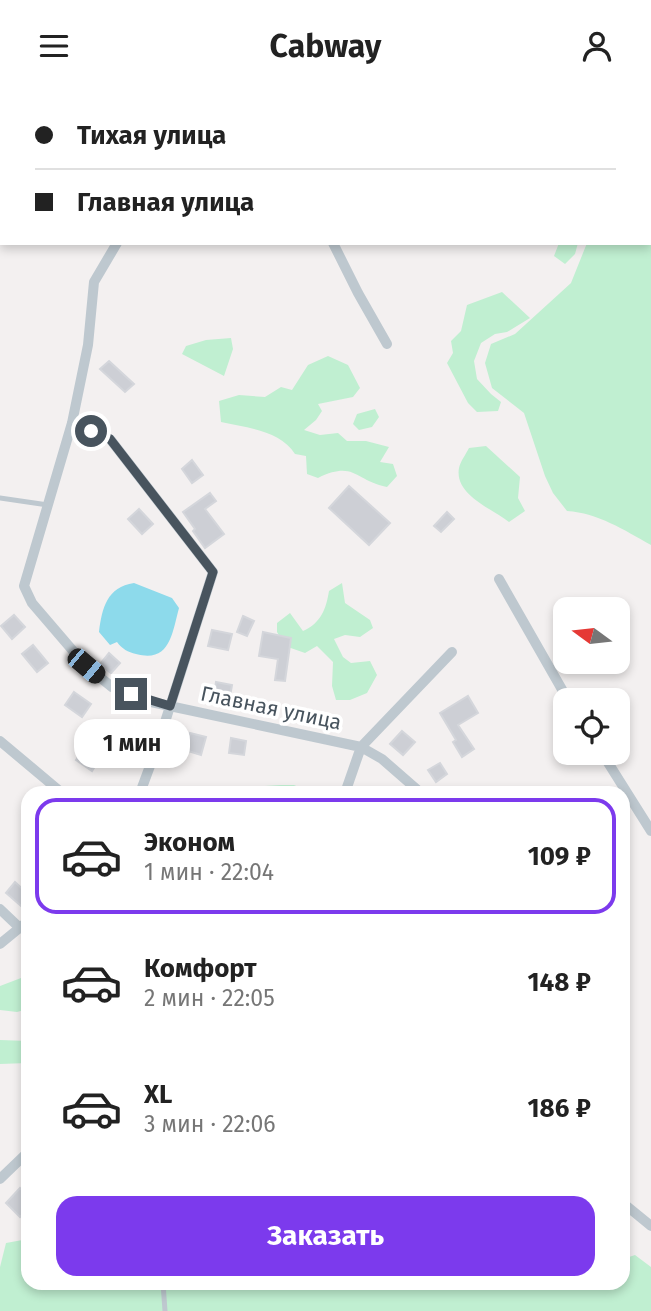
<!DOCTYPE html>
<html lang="ru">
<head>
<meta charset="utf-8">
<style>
  :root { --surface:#fff; --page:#f2f2f2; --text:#222; --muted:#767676; --line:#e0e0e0; --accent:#7c3aed }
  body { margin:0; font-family:"Fira Sans",sans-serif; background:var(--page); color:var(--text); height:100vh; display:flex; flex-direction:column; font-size:26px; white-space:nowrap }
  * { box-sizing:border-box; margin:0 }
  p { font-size:23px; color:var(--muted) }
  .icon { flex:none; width:38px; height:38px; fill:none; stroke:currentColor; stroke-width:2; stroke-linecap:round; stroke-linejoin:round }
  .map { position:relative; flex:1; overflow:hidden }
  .side { position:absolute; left:21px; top:695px; width:609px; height:504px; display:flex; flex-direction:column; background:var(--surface); border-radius:21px; box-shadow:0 4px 10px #0003 }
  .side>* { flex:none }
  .guide { position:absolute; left:0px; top:0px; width:651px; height:154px; box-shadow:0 4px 10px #0003; display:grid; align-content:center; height:154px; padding:0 35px; background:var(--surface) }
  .needle { width:46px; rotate:285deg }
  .fabs { position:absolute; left:553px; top:506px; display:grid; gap:14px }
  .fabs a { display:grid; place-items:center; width:77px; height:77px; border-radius:14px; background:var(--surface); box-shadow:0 4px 10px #0003; font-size:35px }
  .end { position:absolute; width:32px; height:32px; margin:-16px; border:9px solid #48545e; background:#fff; box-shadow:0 0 0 4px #fff }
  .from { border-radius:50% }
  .bubble { position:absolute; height:49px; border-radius:21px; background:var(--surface); box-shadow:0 4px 10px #0003; font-size:23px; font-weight:700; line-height:49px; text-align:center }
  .car { position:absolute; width:21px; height:42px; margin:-21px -10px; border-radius:9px; box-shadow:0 0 5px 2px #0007; background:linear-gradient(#222 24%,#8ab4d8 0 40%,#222 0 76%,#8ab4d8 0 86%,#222 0) }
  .guide b { display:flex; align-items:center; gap:24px; height:66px; font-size:26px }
  .guide b+b { border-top:2px solid var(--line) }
  .guide i { width:18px; height:18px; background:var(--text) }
  ul { padding:12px 0 0; list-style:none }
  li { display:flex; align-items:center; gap:21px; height:116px; margin:0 14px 10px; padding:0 21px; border:4px solid transparent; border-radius:21px }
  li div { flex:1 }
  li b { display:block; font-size:26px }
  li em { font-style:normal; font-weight:700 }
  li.current { border-color:var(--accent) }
  li>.icon { width:63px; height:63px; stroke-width:1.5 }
  .button { display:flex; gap:14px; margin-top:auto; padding:14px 35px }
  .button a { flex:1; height:80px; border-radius:21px; background:var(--accent); color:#fff; font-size:28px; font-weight:700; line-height:80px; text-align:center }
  header { display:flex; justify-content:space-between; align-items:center; height:91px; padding:0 35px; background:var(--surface); font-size:32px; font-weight:700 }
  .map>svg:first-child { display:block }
  .green { fill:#c0efd1 }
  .water { fill:#8ddaeb }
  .building { fill:#cdcfd5; stroke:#d4d6db; stroke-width:2 }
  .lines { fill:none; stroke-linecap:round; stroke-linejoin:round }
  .lane { stroke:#bec8cf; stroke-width:5 }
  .street { stroke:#bec8cf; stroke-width:10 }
  .route { stroke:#48545e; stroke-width:9 }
  .labels { text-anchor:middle; stroke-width:7; stroke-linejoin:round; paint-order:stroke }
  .street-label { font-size:21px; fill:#48545e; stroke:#fff }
</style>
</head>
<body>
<header><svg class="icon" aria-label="menu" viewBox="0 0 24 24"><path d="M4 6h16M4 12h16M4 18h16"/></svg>Cabway<svg class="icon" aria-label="person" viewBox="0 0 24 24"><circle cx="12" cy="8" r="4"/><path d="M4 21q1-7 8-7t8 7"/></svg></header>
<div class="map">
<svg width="651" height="1220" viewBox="0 0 651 1220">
  <rect width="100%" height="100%" fill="#f3f0f0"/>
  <!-- green -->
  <path class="green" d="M649 77H651V454C624 439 598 422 567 420L553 402 545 385 524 322 492 297 485 272 491 253 515 243 571 192 587 152H649Z
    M559 152H578L575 163 565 173 554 165Z
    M502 201 530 227 507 241 495 243 481 252 474 270 477 288 491 303 501 311 498 320 477 321 468 312 447 272 453 262 451 250 461 240 467 214Z
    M231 247 233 258 224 285 182 263 186 255 206 249Z
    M328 265 348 274 360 297 353 306 318 313 322 320 316 329 304 339 320 344 338 342 347 350H366L389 356 380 371 393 373 397 385 387 396C355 390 355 369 318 387L307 383 306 365 295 363C280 339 247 337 221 331L219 310 239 304 265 306 281 296 292 299 308 274Z
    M375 318 379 326 372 336 359 339 353 333 357 323Z
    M486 355 520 386 518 407 525 420 509 431C493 418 454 404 459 377 460 371 466 363 469 357Z
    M342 492 345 512 370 529 373 537 360 546 345 544 334 548 343 566 351 572 370 570 377 584 367 602 350 609H336L332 595 333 571 317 555 305 562 285 555 277 541V532L290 522 303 540C321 532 326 518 329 500Z
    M281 694H294L311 702H253L265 695Z
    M21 887 28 888V918L17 921 0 919V895Z
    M0 949 28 950V972L0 973Z
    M28 1148V1192H623V1168L635 1164 651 1176V1220H0V1176L6 1152Z"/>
  <!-- water -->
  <path class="water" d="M134 492 172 507 179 517C172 543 170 572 136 563 128 561 122 558 117 551L110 554 99 541C102 517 107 496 134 492Z"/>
  <!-- building -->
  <path class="building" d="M109 270 134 293 125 301 100 278Z
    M192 369 203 384 192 392 182 378Z
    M349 395 390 432 369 454 329 417Z
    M210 402 216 410 205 418 224 443 205 457 193 440 195 438 183 421Z
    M139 418 153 433 142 443 128 428Z
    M447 421 454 428 441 441 434 435Z
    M14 524 25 536 12 548 1 535Z
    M243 525 254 530 247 545 237 541Z
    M212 539 232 543 228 559 208 555Z
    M263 541 291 547 285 590 275 589 278 568 259 565Z
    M33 554 48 572 37 581 22 563Z
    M109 562 120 572 111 582 100 573Z
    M216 591 232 594 229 612 213 610Z
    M74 601 91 613 82 626 65 614Z
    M468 605 478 622 458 634 474 658 462 666 453 651 456 649 440 622Z
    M402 640 415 651 403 664 390 653Z
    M190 642 206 646 201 664 185 659Z
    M231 647 246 650 244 664 229 662Z
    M84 658 99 669 92 680 76 669Z
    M440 672 447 683 436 691 428 679Z
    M15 791 28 803V821L6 802Z
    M20 1097 28 1105V1118L20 1126 6 1112Z"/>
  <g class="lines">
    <!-- lane -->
    <path class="lane" d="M0 407 48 414
      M163 1192 165 1220"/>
    <!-- street -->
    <path class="street" d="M264 0 265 2
      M225 2 226 0
      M117 152 94 191 88 254 72 332 24 495 32 512 86 575 112 596 151 611 361 656 382 668 421 702
      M333 152 358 202 387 253
      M72 332 110 348 213 481 157 656 140 702
      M499 488 568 609
      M0 650 62 702
      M602 662 651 740
      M345 702 361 656 452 561
      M0 818 20 837
      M0 853 28 830
      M0 1088 28 1061
      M623 1112 651 1135"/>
  </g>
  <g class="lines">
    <!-- route -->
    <path class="route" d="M91 340 110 348 213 481 170 615 131 603"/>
  </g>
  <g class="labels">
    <!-- street labels -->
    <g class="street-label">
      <text transform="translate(271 617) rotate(12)" y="7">Главная улица</text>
    </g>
  </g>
</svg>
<div class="fabs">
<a><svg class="needle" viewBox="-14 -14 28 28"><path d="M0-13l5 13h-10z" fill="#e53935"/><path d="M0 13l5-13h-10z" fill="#767676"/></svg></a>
<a><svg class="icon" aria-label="locate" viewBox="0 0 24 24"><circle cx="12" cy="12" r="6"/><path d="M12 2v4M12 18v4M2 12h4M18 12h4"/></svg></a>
</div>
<i class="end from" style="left:91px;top:340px"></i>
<i class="end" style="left:131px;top:603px"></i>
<div class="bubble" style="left:74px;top:628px;width:116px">1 мин</div>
<i class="car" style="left:86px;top:575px;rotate:130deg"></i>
<div class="guide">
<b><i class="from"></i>Тихая улица</b>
<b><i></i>Главная улица</b>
</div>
<section class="side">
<ul>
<li class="current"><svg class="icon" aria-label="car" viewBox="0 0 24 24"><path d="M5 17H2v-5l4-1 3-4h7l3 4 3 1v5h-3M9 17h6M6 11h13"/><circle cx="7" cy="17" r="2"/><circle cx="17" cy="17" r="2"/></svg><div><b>Эконом</b><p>1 мин · 22:04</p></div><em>109 ₽</em></li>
<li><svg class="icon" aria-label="car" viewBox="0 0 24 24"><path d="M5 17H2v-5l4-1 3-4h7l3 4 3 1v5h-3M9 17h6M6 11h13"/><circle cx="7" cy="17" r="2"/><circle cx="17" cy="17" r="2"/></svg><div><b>Комфорт</b><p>2 мин · 22:05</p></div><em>148 ₽</em></li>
<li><svg class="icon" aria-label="car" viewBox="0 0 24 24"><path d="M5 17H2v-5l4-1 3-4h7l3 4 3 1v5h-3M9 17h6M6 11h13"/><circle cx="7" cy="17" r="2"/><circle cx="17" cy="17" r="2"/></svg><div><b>XL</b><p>3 мин · 22:06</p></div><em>186 ₽</em></li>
</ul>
<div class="button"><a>Заказать</a></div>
</section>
</div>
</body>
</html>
